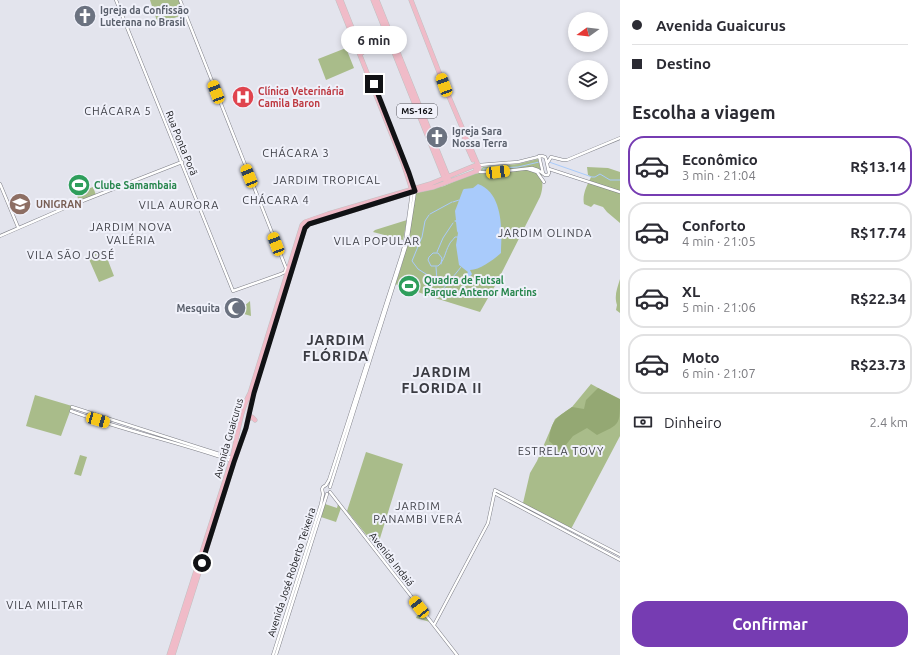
<!DOCTYPE html>
<html lang="pt">
<head>
<meta charset="utf-8">
<style>
  :root { --surface:#fff; --page:#f2f2f3; --text:#2b2b33; --muted:#7c7c81; --line:#e1e1e2; --accent:#763cb2 }
  body { margin:0; font-family:Ubuntu,sans-serif; background:var(--page); color:var(--text); height:100vh; display:flex; flex-direction:column; font-size:15px; white-space:nowrap }
  * { box-sizing:border-box; margin:0 }
  p { font-size:13px; color:var(--muted) }
  .icon { flex:none; width:22px; height:22px; fill:none; stroke:currentColor; stroke-width:2; stroke-linecap:round; stroke-linejoin:round }
  .map { position:relative; flex:1; overflow:hidden }
  .details { display:flex; flex-direction:column; background:var(--surface); width:300px }
  .details>* { flex:none }
  .hud { display:grid; align-content:center; height:88px; padding:0 12px; background:var(--surface) }
  .needle { width:26px; rotate:255deg }
  .fabs { position:absolute; left:568px; top:12px; display:grid; gap:8px }
  .fabs a { display:grid; place-items:center; width:40px; height:40px; border-radius:50%; background:var(--surface); box-shadow:0 2px 6px #0003; font-size:20px }
  .end { position:absolute; width:18px; height:18px; margin:-9px; border:5px solid #111215; background:#fff; box-shadow:0 0 0 2px #fff }
  .from { border-radius:50% }
  .bubble { position:absolute; height:28px; border-radius:14px; background:var(--surface); box-shadow:0 2px 6px #0003; font-size:13px; font-weight:700; line-height:28px; text-align:center }
  .car { position:absolute; width:12px; height:24px; margin:-12px -6px; border-radius:5px; box-shadow:0 0 3px 1px #0007; background:linear-gradient(#f5c518 24%,#345 0 40%,#f5c518 0 76%,#345 0 86%,#f5c518 0) }
  .hud b { display:flex; align-items:center; gap:14px; height:38px; font-size:15px }
  .hud b+b { border-top:1px solid var(--line) }
  .hud i { width:10px; height:10px; background:var(--text) }
  ul { padding:0; list-style:none }
  li { display:flex; align-items:center; gap:12px; height:60px; margin:0 8px 6px; padding:0 4px; border:2px solid var(--line); border-radius:16px }
  li div { flex:1 }
  li b { display:block; font-size:15px }
  li em { font-style:normal; font-weight:700 }
  li.selected { border-color:var(--accent) }
  li>.icon { width:36px; height:36px; stroke-width:1.5 }
  h2 { padding:0 12px; font-size:18px; line-height:48px }
  .pay { display:flex; align-items:center; gap:10px; height:44px; padding:0 12px; font-size:15px }
  .pay p { margin-inline-start:auto }
  .primary-button { display:flex; gap:8px; margin-top:auto; padding:8px 12px }
  .primary-button a { flex:1; height:46px; border-radius:16px; background:var(--accent); color:#fff; font-size:16px; font-weight:700; line-height:46px; text-align:center }
  main { display:flex; flex:1; min-height:0 }
  .map>svg:first-child { display:block }
  .green { fill:#a9bc8a }
  .forest { fill:#94a873 }
  .water { fill:#a9cbfb }
  .lines { fill:none; stroke-linecap:round; stroke-linejoin:round }
  .stream { stroke:#a9cbfb; stroke-width:1 }
  .minor-casing { stroke:#7e7f87; stroke-width:3.5 }
  .major-casing { stroke:#c1c1c2; stroke-width:5 }
  .minor { stroke:#fff; stroke-width:2.5 }
  .major { stroke:#f0bbc8; stroke-width:4 }
  .route { stroke:#111215; stroke-width:5 }
  .labels { text-anchor:middle; stroke-width:4; stroke-linejoin:round; paint-order:stroke }
  .shield { fill:#f0f1fa; stroke:#54555a; stroke-width:1 }
  .shield-label { font-size:9px; font-weight:bold; fill:#111215 }
  .worship-label { font-size:10px; font-weight:bold; fill:#5b616d; stroke:#f0f1fa; text-anchor:start }
  .health-label { font-size:10px; font-weight:bold; fill:#be3a42; stroke:#f0f1fa; text-anchor:start }
  .street-label { font-size:10px; fill:#111215; stroke:#f0f1fa }
  .leisure-label { font-size:10px; font-weight:bold; fill:#27864d; stroke:#f0f1fa; text-anchor:start }
  .education-label { font-size:10px; font-weight:bold; fill:#785e54; stroke:#f0f1fa; text-anchor:start }
  .neighbourhood-label { font-size:11px; letter-spacing:1px; fill:#3b3c43; stroke:#f0f1fa }
  .district-label { font-size:14px; font-weight:bold; letter-spacing:1px; fill:#3b3c43; stroke:#f0f1fa }
</style>
</head>
<body>
<main>
<div class="map">
<svg width="620" height="655" viewBox="0 0 620 655">
  <rect width="100%" height="100%" fill="#e3e4ed"/>
  <!-- green -->
  <path class="green" d="M150 0H179L185 14 158 24Z
    M346 48 354 68 326 80 318 59Z
    M538 159C541 172 545 184 540 197L496 284 480 312 435 298 395 284C407 254 411 225 416 193L444 186 471 174 480 173 479 171 483 167 518 164Z
    M587 167 608 168 620 172V223L607 212 603 207 594 204 591 207 584 204C582 194 587 186 591 177L588 175Z
    M77 177 80 185 72 188 69 181Z
    M93 187 96 195 79 201 76 193Z
    M407 220 403 240 373 232 375 230Z
    M104 250 114 276 99 282 88 257Z
    M620 279V313L616 310 617 305C614 296 617 289 620 279Z
    M250 301 251 316 237 312Z
    M591 384 620 400V436L571 529 523 503 530 473 537 461 555 419 572 407Z
    M35 395 72 406 61 436 26 426Z
    M366 452 403 464 377 548 347 511Z
    M80 455 87 457 81 476 74 474Z
    M325 504 337 508 338 504 341 508 336 522 321 517Z
    M420 609 430 622 416 618Z"/>
  <!-- forest -->
  <path class="forest" d="M598 388 620 399C620 425 620 424 597 435L587 428 573 436 561 451 549 441C551 420 556 418 572 407L584 409 586 400Z"/>
  <!-- water -->
  <path class="water" d="M478 184C503 193 502 229 501 250V253C493 260 480 270 470 270L472 274 466 282 465 277 468 272 459 265 456 245 458 233 457 231 456 222 454 221 456 220 455 211 463 190 464 189 473 188Z"/>
  <g class="lines">
    <!-- stream -->
    <path class="stream" d="M549 162 592 177H595L600 174 610 180H620
      M483 169 518 167 539 162
      M453 202 459 200
      M430 214 452 202
      M429 215 425 221 422 237 412 261 418 269 437 281
      M437 252 443 238 453 223
      M441 264 442 258 438 253H433L429 257 428 260 431 266H438C445 260 445 252 449 245 450 242 453 240 455 237H458
      M436 267 437 281 442 285H446
      M461 267 457 272 443 289 451 295 458 297 463 292 466 282"/>
    <!-- minor casing -->
    <g class="minor-casing">
      <path id="minor" d="M116 0 233 291 281 274 285 272 286 268 180 0
        M539 156 543 173
        M548 162 551 157 563 160H567L620 138
        M528 169 537 172 544 182
        M549 169 620 192
        M478 170 480 172H498L532 168 538 170 545 175H548L549 173 546 159 545 157 542 156 518 162 479 165
        M0 184 18 227
        M0 236 67 207 182 162
        M72 407 232 458
        M71 411C124 431 179 442 232 461
        M330 487 407 243 415 191
        M330 492 457 655
        M494 493 620 560
        M434 625 488 523 495 490 620 555
        M273 655 321 504 323 494 322 489 323 487 326 485 329 480 402 254 405 243 412 192
        M276 655 327 494"/>
    </g>
    <!-- major casing -->
    <g class="major-casing">
      <path id="major" d="M338 0 403 163 410 184 412 192
        M341 0 362 53
        M373 0 445 180
        M377 0 449 179
        M411 0 444 85 478 165
        M465 137 464 140 473 160
        M397 143 414 189
        M285 292 305 228 309 224 415 191 434 187 477 171
        M249 419 252 417 255 420
        M169 655 232 458C238 437 239 413 250 393L302 225 305 222 328 214 430 184 476 165 479 166V169L476 170 475 166
        M173 655 234 462 246 428 253 393 278 314"/>
    </g>
    <!-- minor -->
    <use href="#minor" class="minor"/>
    <!-- major -->
    <use href="#major" class="major"/>
  </g>
  <g class="lines">
    <!-- route -->
    <path class="route" d="M202 563 234 462 246 428 254 393 305 228 309 224 415 191 409 173 374 84"/>
  </g>
  <!-- icons -->
  <defs>
    <g id="church-disc" transform="scale(1.15)"><circle r="9.5" fill="#6b7280" stroke="#f0f1fa"/><path d="M-1.2-6h2.4v3.5h3.3v2.4h-3.3V6h-2.4V-.1h-3.3v-2.4h3.3Z" fill="#fff"/></g>
    <g id="hospital-disc" transform="scale(1.15)"><circle r="9.5" fill="#e0444e" stroke="#f0f1fa"/><path d="M-5-5h3v3.5h4V-5h3V5h-3V1.5h-4V5h-3Z" fill="#fff"/></g>
    <g id="stadium-disc" transform="scale(1.15)"><circle r="9.5" fill="#2e9e5b" stroke="#f0f1fa"/><path d="M0-5a6.5 5 0 1 0 0 10a6.5 5 0 1 0 0-10ZM-3.5-1.8h7v3.6h-7Z" fill="#fff"/></g>
    <g id="university-disc" transform="scale(1.15)"><circle r="9.5" fill="#8d6e63" stroke="#f0f1fa"/><path d="M0-5L7-2L0 1L-7-2ZM-4 1L0 2.5L4 1V4Q0 6-4 4Z" fill="#fff"/></g>
    <g id="mosque-disc" transform="scale(1.15)"><circle r="9.5" fill="#6b7280" stroke="#f0f1fa"/><path d="M3.5-4.9A6 6 0 1 0 3.5 4.9A5 5 0 1 1 3.5-4.9Z" fill="#fff"/></g>
  </defs>
  <g fill-rule="evenodd">
    <use href="#church-disc" x="85" y="16"/>
    <use href="#hospital-disc" x="243" y="97"/>
    <use href="#church-disc" x="437" y="137"/>
    <use href="#stadium-disc" x="79" y="185"/>
    <use href="#university-disc" x="20" y="204"/>
    <use href="#stadium-disc" x="409" y="286"/>
    <use href="#mosque-disc" x="235" y="308"/>
  </g>
  <g class="labels">
    <!-- shield labels -->
    <rect class="shield" x="397" y="104" width="40" height="14" rx="3"/>
    <g class="shield-label">
      <text x="417" y="114">MS-162</text>
    </g>
    <!-- worship labels -->
    <g class="worship-label">
      <text x="100" y="14">Igreja da Confissão<tspan x="100" dy="12">Luterana no Brasil</tspan></text>
      <text x="452" y="135">Igreja Sara<tspan x="452" dy="12">Nossa Terra</tspan></text>
      <text x="220" y="312" text-anchor="end">Mesquita</text>
    </g>
    <!-- health labels -->
    <g class="health-label">
      <text x="258" y="95">Clínica Veterinária<tspan x="258" dy="12">Camila Baron</tspan></text>
    </g>
    <!-- street labels -->
    <g class="street-label">
      <text transform="translate(182 143) rotate(68)" y="4">Rua Ponta Porã</text>
      <text transform="translate(228 438) rotate(-74)" y="4">Avenida Guaicurus</text>
      <text transform="translate(392 559) rotate(52)" y="4">Avenida Indaiá</text>
      <text transform="translate(291 572) rotate(-72)" y="4">Avenida José Roberto Teixeira</text>
    </g>
    <!-- leisure labels -->
    <g class="leisure-label">
      <text x="94" y="189">Clube Samambaia</text>
      <text x="424" y="284">Quadra de Futsal<tspan x="424" dy="12">Parque Antenor Martins</tspan></text>
    </g>
    <!-- education labels -->
    <g class="education-label">
      <text x="36" y="208">UNIGRAN</text>
    </g>
    <!-- neighbourhood labels -->
    <g class="neighbourhood-label">
      <text x="118" y="115">CHÁCARA 5</text>
      <text x="296" y="157">CHÁCARA 3</text>
      <text x="327" y="184">JARDIM TROPICAL</text>
      <text x="276" y="204">CHÁCARA 4</text>
      <text x="179" y="209">VILA AURORA</text>
      <text x="131" y="231">JARDIM NOVA<tspan x="131" dy="13">VALÉRIA</tspan></text>
      <text x="545" y="237">JARDIM OLINDA</text>
      <text x="377" y="245">VILA POPULAR</text>
      <text x="71" y="259">VILA SÃO JOSÉ</text>
      <text x="561" y="455">ESTRELA TOVY</text>
      <text x="418" y="510">JARDIM<tspan x="418" dy="13">PANAMBI VERÁ</tspan></text>
      <text x="45" y="609">VILA MILITAR</text>
    </g>
    <!-- district labels -->
    <g class="district-label">
      <text x="336" y="345">JARDIM<tspan x="336" dy="16">FLÓRIDA</tspan></text>
      <text x="442" y="377">JARDIM<tspan x="442" dy="16">FLORIDA II</tspan></text>
    </g>
  </g>
</svg>
<div class="fabs">
<a><svg class="needle" viewBox="-14 -14 28 28"><path d="M0-13l5 13h-10z" fill="#e53935"/><path d="M0 13l5-13h-10z" fill="#7c7c81"/></svg></a>
<a><svg class="icon" aria-label="layers" viewBox="0 0 24 24"><path d="M12 4l9 5-9 5-9-5zM3 14l9 5 9-5"/></svg></a>
</div>
<i class="end from" style="left:202px;top:563px"></i>
<i class="end" style="left:374px;top:84px"></i>
<div class="bubble" style="left:341px;top:26px;width:66px">6 min</div>
<i class="car" style="left:444px;top:85px;rotate:340deg"></i>
<i class="car" style="left:216px;top:92px;rotate:339deg"></i>
<i class="car" style="left:498px;top:172px;rotate:83deg"></i>
<i class="car" style="left:249px;top:176px;rotate:338deg"></i>
<i class="car" style="left:276px;top:244px;rotate:339deg"></i>
<i class="car" style="left:98px;top:420px;rotate:106deg"></i>
<i class="car" style="left:419px;top:607px;rotate:322deg"></i>
</div>
<section class="details">
<div class="hud">
<b><i class="from"></i>Avenida Guaicurus</b>
<b><i></i>Destino</b>
</div>
<h2>Escolha a viagem</h2>
<ul>
<li class="selected"><svg class="icon" aria-label="car" viewBox="0 0 24 24"><path d="M5 17H2v-5l4-1 3-4h7l3 4 3 1v5h-3M9 17h6M6 11h13"/><circle cx="7" cy="17" r="2"/><circle cx="17" cy="17" r="2"/></svg><div><b>Econômico</b><p>3 min · 21:04</p></div><em>R$13.14</em></li>
<li><svg class="icon" aria-label="car" viewBox="0 0 24 24"><path d="M5 17H2v-5l4-1 3-4h7l3 4 3 1v5h-3M9 17h6M6 11h13"/><circle cx="7" cy="17" r="2"/><circle cx="17" cy="17" r="2"/></svg><div><b>Conforto</b><p>4 min · 21:05</p></div><em>R$17.74</em></li>
<li><svg class="icon" aria-label="car" viewBox="0 0 24 24"><path d="M5 17H2v-5l4-1 3-4h7l3 4 3 1v5h-3M9 17h6M6 11h13"/><circle cx="7" cy="17" r="2"/><circle cx="17" cy="17" r="2"/></svg><div><b>XL</b><p>5 min · 21:06</p></div><em>R$22.34</em></li>
<li><svg class="icon" aria-label="car" viewBox="0 0 24 24"><path d="M5 17H2v-5l4-1 3-4h7l3 4 3 1v5h-3M9 17h6M6 11h13"/><circle cx="7" cy="17" r="2"/><circle cx="17" cy="17" r="2"/></svg><div><b>Moto</b><p>6 min · 21:07</p></div><em>R$23.73</em></li>
</ul>
<div class="pay"><svg class="icon" aria-label="cash" viewBox="0 0 24 24"><path d="M3 7h18v10H3z"/><circle cx="12" cy="12" r="2"/></svg>Dinheiro<p>2.4 km</p></div>
<div class="primary-button"><a>Confirmar</a></div>
</section>
</main>
</body>
</html>
